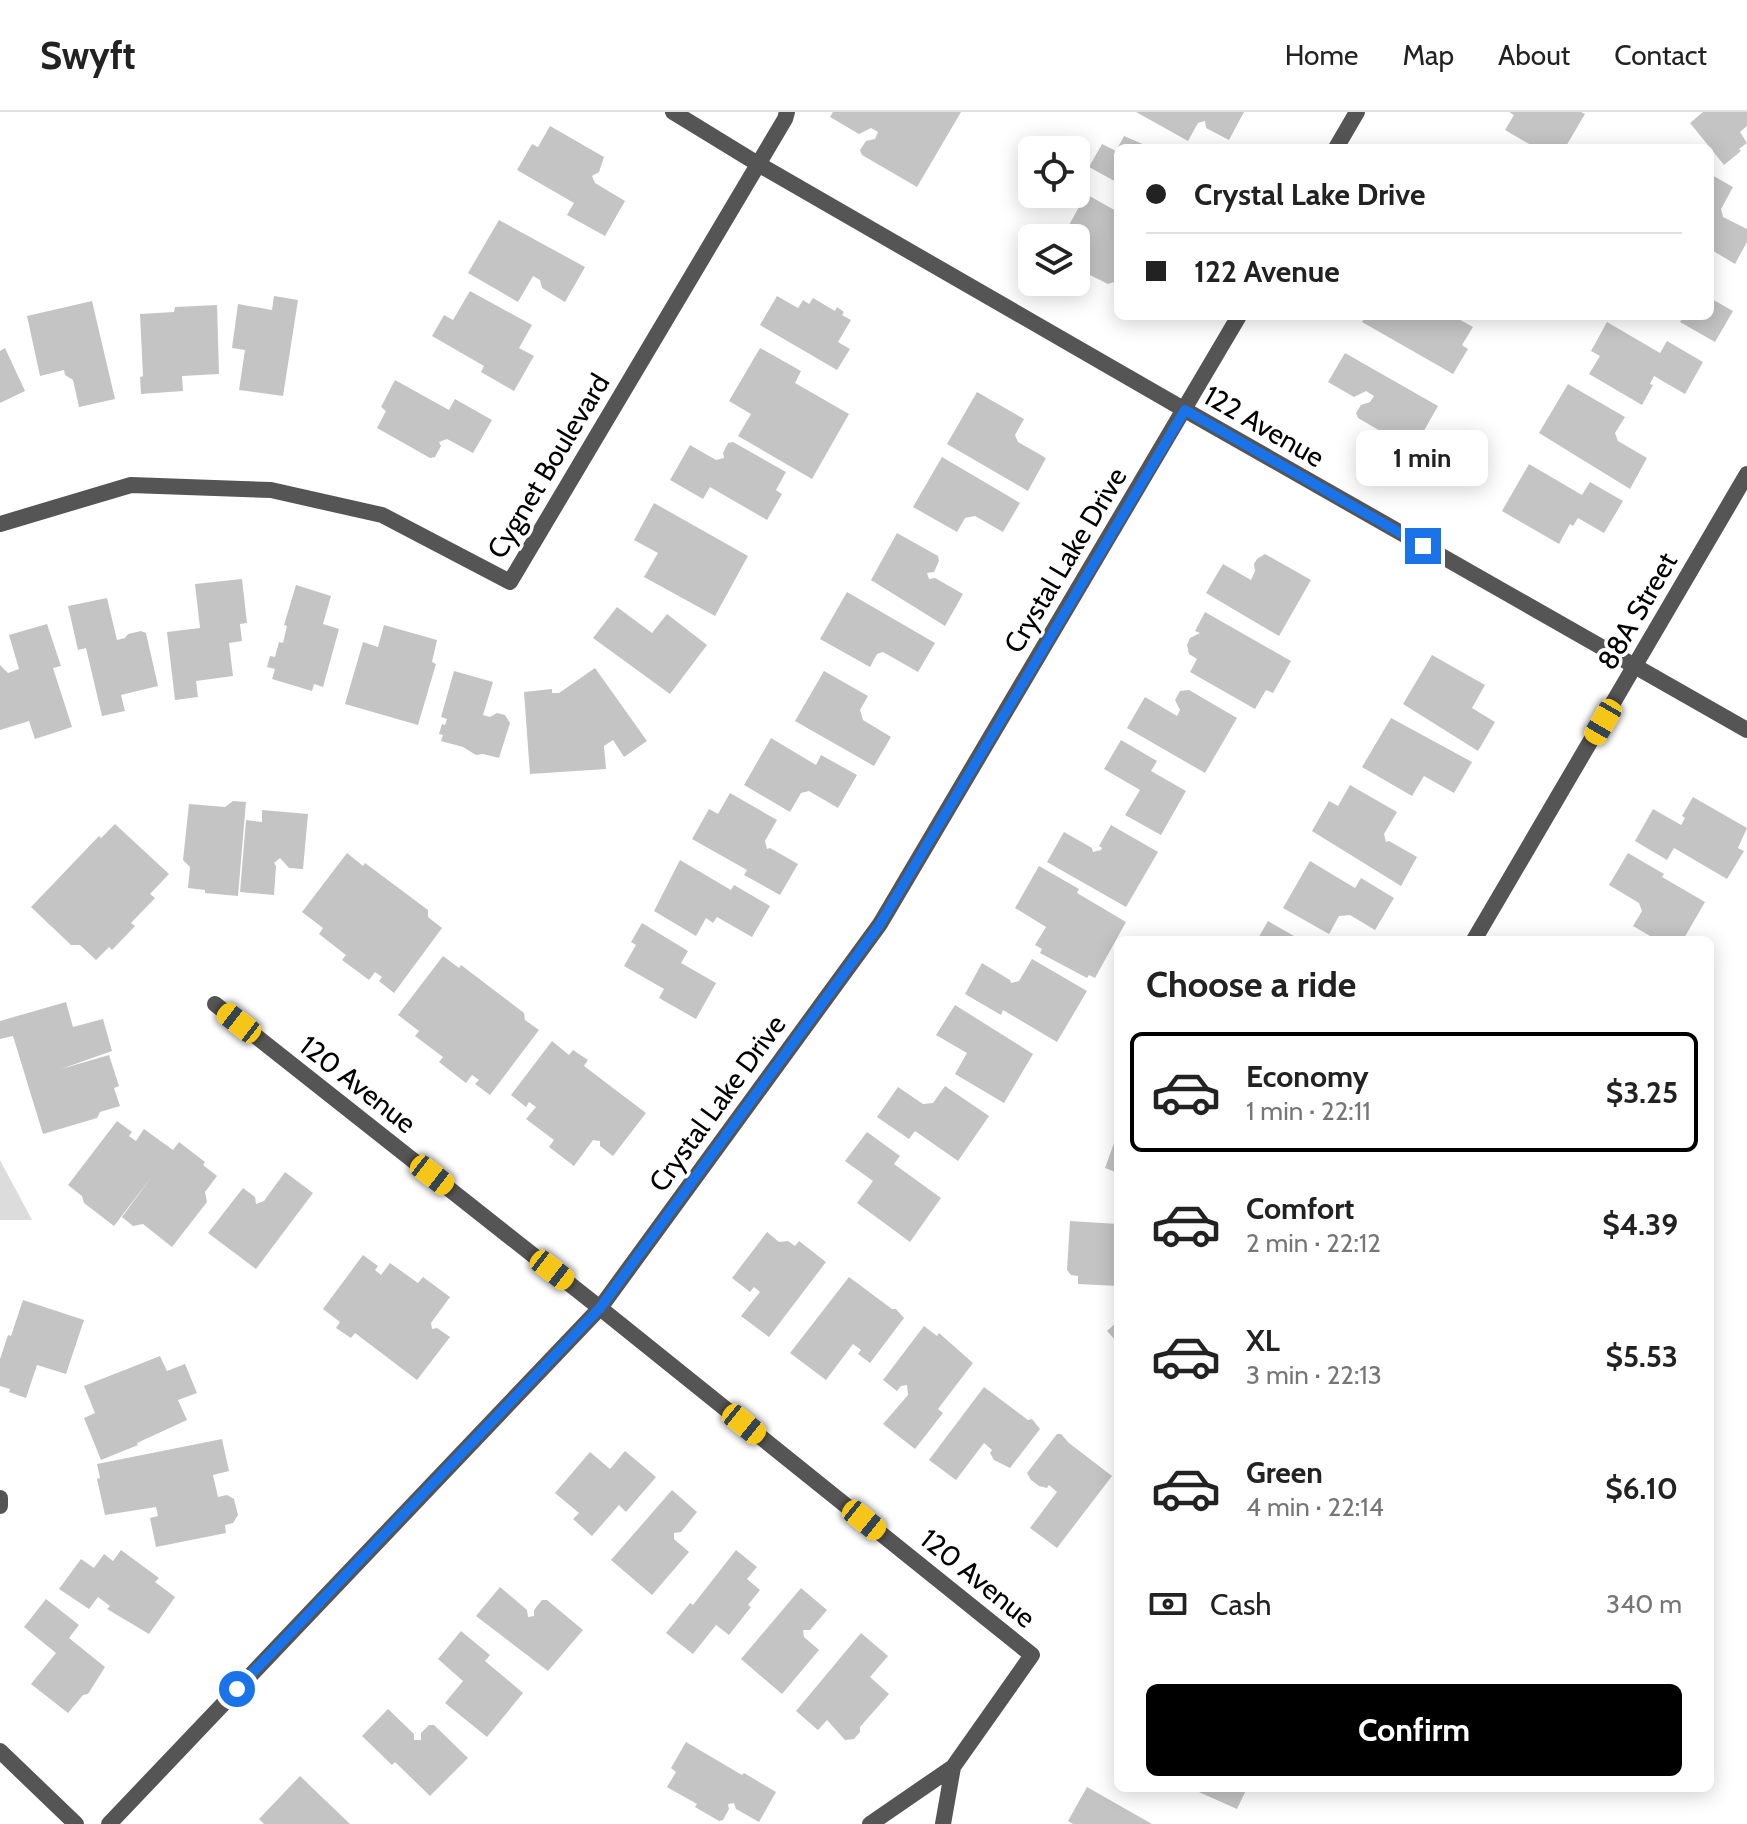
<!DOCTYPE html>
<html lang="en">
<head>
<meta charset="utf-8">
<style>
  :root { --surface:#fff; --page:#f6f6f6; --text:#222; --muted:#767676; --line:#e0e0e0; --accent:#000 }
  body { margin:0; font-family:Cabin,sans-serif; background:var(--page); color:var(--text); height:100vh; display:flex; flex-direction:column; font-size:30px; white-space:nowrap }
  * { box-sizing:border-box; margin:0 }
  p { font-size:26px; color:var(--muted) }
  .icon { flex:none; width:44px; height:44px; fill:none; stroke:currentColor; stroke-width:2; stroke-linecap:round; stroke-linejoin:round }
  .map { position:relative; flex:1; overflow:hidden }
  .side { position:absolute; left:1114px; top:824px; width:600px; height:856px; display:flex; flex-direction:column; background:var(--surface); border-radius:12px; box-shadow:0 4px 20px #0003 }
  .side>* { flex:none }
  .top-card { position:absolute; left:1114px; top:32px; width:600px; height:176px; border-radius:12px; box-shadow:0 4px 20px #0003; display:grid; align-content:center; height:176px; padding:0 32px; background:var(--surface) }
  .tools { position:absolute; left:1018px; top:24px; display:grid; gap:16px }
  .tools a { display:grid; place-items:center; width:72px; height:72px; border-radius:12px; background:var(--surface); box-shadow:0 4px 20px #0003; font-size:40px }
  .end { position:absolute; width:36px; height:36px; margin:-18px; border:10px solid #1a73e8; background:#fff; box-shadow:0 0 0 4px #fff }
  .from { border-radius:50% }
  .bubble { position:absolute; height:56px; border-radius:12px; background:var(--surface); box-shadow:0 4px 20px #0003; font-size:26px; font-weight:700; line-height:56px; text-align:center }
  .car { position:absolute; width:24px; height:48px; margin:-24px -12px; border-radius:10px; box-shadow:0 0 6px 2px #0007; background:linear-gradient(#f5c518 24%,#345 0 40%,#f5c518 0 76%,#345 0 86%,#f5c518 0) }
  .top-card b { display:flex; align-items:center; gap:28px; height:76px; font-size:30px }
  .top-card b+b { border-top:2px solid var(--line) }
  .top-card i { width:20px; height:20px; background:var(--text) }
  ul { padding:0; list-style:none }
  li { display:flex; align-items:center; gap:24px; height:120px; margin:0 16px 12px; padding:0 16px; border:4px solid transparent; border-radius:12px }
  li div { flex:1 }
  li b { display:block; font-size:30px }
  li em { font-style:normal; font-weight:700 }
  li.selected { border-color:var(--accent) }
  li>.icon { width:72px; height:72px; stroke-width:1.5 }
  h2 { padding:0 32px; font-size:36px; line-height:96px }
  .pay { display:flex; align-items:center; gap:20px; height:88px; padding:0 32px; font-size:30px }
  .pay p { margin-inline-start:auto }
  .cta { display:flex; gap:16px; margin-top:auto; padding:16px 32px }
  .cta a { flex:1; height:92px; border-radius:12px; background:var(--accent); color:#fff; font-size:32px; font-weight:700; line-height:92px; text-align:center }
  header { display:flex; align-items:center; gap:48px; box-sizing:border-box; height:112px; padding:0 40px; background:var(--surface); border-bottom:2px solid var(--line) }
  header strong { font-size:38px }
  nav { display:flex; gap:44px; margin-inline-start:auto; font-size:28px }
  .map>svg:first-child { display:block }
  .green { fill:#dcdcdc }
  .building { fill:#c4c4c4 }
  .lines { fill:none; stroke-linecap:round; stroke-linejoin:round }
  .minor { stroke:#555; stroke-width:16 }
  .tertiary { stroke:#555; stroke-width:16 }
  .route { stroke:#1a73e8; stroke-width:10 }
  .labels { text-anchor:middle; stroke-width:7; stroke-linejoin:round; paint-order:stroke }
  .street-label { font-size:28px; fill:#000; stroke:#fff }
</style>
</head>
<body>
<header>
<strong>Swyft</strong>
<nav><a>Home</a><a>Map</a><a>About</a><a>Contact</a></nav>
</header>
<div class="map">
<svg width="1747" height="1712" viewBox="0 0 1747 1712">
  <rect width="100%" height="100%" fill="#fff"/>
  <!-- green -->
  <path class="green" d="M0 1048 32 1108H0Z"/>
  <!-- building -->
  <path class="building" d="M833 0H961L917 75 862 43 860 38 866 29 875 27 878 20 871 16 859 22 830 5Z
    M1136 0H1244L1229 28 1206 16 1205 9 1198 11 1188 29Z
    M1509 0H1581L1585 2 1565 36H1536L1505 18 1514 3Z
    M1703 0H1747V14L1740 20 1747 31 1739 37 1741 39 1724 53 1690 11Z
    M550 14 604 45 599 60 592 64 595 71 625 89 605 124 567 103 574 91 517 58 532 32 538 35Z
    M1124 24 1152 36H1118V71L1089 55 1102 32 1116 39Z
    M1710 62 1733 75 1721 97 1723 105 1747 117V130L1735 152 1710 137Z
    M1086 82 1118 100V143L1115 149 1118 151V164L1114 170 1108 172 1076 156V126H1056L1063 112 1068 115Z
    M499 108 585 155 565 190 542 176 540 168 533 164 518 190 468 161Z
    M470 179 532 213 519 236 534 244 514 279 481 260 484 254 432 224 444 203 453 208Z
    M274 184 298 188 283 284 239 278 245 238 232 236 238 192 272 198Z
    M777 184 798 196 803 188 809 192 813 186 835 199 837 195 844 200 842 203 851 208 838 230 850 237 837 258 760 213Z
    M1710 186 1733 199 1715 230 1680 210 1682 207 1677 204H1710Z
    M92 189 115 287 79 295 73 268 65 263 64 258 40 264 27 204Z
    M217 193 219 262 182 264 183 279 141 282 140 265 143 264 140 202 174 200 175 195Z
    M1366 204H1453L1473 215 1462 233 1468 237 1453 262 1362 210Z
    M1607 210 1660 241 1667 229 1703 250 1685 282 1654 264 1650 272 1653 273 1642 293 1589 262 1600 244 1591 239Z
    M5 236 25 279 0 291V239Z
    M760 236 801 259 795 271 849 302 812 367 738 324 751 302 729 289Z
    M1345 241 1438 294 1413 338 1358 306 1356 301 1361 293 1370 290 1374 284 1366 279 1354 285 1328 270Z
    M395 268 449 298 455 287 492 308 473 341 447 327 439 330 441 334 435 345 430 346 377 316 386 299 381 295Z
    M1568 272 1625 305 1615 321 1618 329 1647 346 1630 377 1539 321Z
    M977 280 1024 307 1015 323 1018 330 1046 346 1028 379 947 332Z
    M733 330 786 360 776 378 782 382 767 408 710 375 703 387 670 368 690 333 716 348 724 346 723 341 728 331Z
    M942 345 1020 391 1003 420 975 404 965 406 957 420 913 395Z
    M1529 352 1582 383 1590 370 1623 389 1604 421 1578 406 1573 414 1570 412 1559 432 1502 399Z
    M654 391 748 444 715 504 644 465 658 441 634 428Z
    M897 421 938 444 939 449 934 460 927 461 929 467 935 466 963 482 945 514 871 468Z
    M1265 442 1311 468 1279 524 1206 481 1223 452 1251 468 1255 459 1254 452 1257 447Z
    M242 467 247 511 240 512 242 529 229 531 233 564 196 569 198 585 175 588 167 520 200 516 195 472Z
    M296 473 331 484 323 512 339 517 323 575 314 572 312 579 272 567 275 557 267 555 270 544 275 545 279 530 283 531 287 514 284 513Z
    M847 480 935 531 918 560 883 540 877 542 870 555 820 527Z
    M107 486 117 528 125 526 128 522 141 519 146 521 158 574 121 583 125 599 102 604 86 536 78 538 68 494Z
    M617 495 652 521 667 502 707 533 670 582 593 526Z
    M1205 500 1291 549 1273 581 1266 578 1255 597 1190 560 1197 547 1189 542 1187 533 1190 526 1200 521 1195 519Z
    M47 512 61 554 53 556 72 615 35 627 29 609 0 618V553L8 561 19 557 9 523Z
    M384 513 437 528 432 550 436 552 418 613 345 592 363 530 378 535Z
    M1432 543 1485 573 1472 596 1495 610 1478 639 1403 592Z
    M595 556 647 629 624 645 613 628 604 634 606 657 530 662 524 580 552 577V581H559Z
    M454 559 493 570 483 603 490 605 497 601 505 603 510 611 499 646 483 642 476 643 463 635 441 629 443 623 439 622 442 612 445 613 447 607 441 605Z
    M824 559 868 584 860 598 863 608 891 625 874 654 795 609Z
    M1189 578 1237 606 1205 661 1127 616 1145 585 1177 604 1180 598 1175 588 1180 579Z
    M1391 606 1472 650 1454 681 1424 664 1412 684 1362 655Z
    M771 626 816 653 821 643 857 663 838 696 809 679 801 681 790 700 744 673Z
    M1121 628 1157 649 1151 659 1186 679 1161 723 1125 703 1140 678 1104 657Z
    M1350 673 1397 700 1384 722 1386 730 1389 729 1417 745 1401 774 1312 719 1329 689 1338 694Z
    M730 681 777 708 765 729 767 737 770 736 798 752 780 783 744 763 747 758 692 727 709 697 718 702Z
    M1693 685 1747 716 1738 736 1744 739 1727 767 1674 736 1667 748 1635 729 1653 697 1681 713 1685 706 1682 704Z
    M233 689 246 690 238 784 205 781V778L188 776 190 755 183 748 189 692 225 695Z
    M262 698 308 702 303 757 289 756 280 746 274 751 276 754 274 783 240 780 246 708 262 710Z
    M115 712 169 762 150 782 155 786 131 811 135 814 112 838 109 835 96 848 80 833H71L31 795 99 724 101 726Z
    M1111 713 1158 740 1126 795 1047 750 1064 720 1092 736 1093 740 1101 738 1102 736 1099 734Z
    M347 741 363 754 365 751 428 798V805L442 816 394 881 379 869 382 865 375 860 369 868 342 848 346 843 319 822 323 816 302 800Z
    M1628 741 1664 762 1662 765 1705 790 1683 828H1657L1633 814 1642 799 1639 791 1609 773Z
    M680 748 731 778 734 773 770 794 752 825 717 805 713 811 706 806 696 824 654 799Z
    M1310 749 1355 776 1361 766 1394 786 1375 818 1350 803 1339 804 1329 822 1283 796Z
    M1039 754 1079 777 1077 781 1126 810 1095 866 1089 863 1087 866 1040 841 1042 837 1035 833 1046 815 1015 796Z
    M1268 809 1301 828H1257Z
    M642 811 688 839 681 851 716 871 696 907 659 886 664 877 624 854 636 833 631 830Z
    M443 844 459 856 461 853 524 901 525 908 539 918 490 983 475 972 479 968 472 963 466 971 439 950 443 945 415 924 419 919 398 903Z
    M1032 847 1087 879 1057 930 1003 898 1001 903 965 882 982 851 1010 868 1011 871 1019 869Z
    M66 890 73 915 103 907 112 939 61 957 109 943 119 974 114 976 120 994 100 1000 97 1006 43 1022 13 924 0 927V909Z
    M955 893 1033 942 1004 991 955 962 967 941 936 923Z
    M552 929 569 943 573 938 588 948 584 954 646 1001 613 1044 600 1034V1029L593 1028 574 1054 549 1035 554 1028 526 1007 536 995 529 990 526 995 511 983Z
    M945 974 989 1004 958 1049 915 1019 909 1027 877 1005 898 975 923 992 933 991Z
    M117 1009 132 1020 129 1024 136 1029 144 1017 173 1038 179 1030 205 1050 203 1053 217 1064 205 1080 207 1090 172 1135 143 1112 133 1114 122 1105 153 1063 114 1114 84 1091 82 1084 68 1073Z
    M867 1020 900 1044 894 1052 941 1086 910 1130 857 1091 873 1069 845 1049Z
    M1118 1020V1061L1105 1056Z
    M285 1060 313 1081 256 1157 208 1121 243 1076 255 1085 256 1092 264 1089Z
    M1070 1109 1118 1112V1174L1078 1172V1164L1071 1163 1067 1158Z
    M767 1120 779 1130 788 1129 795 1134 799 1129 826 1150 769 1225 741 1204 760 1180 754 1175 750 1180 732 1166Z
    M363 1143 378 1154 375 1158 381 1163 390 1151 418 1171 423 1165 450 1185 431 1211 432 1217 437 1216 450 1225 417 1268 355 1221 351 1226 336 1216 340 1210 323 1197Z
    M849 1165 892 1197H896L904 1206 870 1251 858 1242 861 1238 853 1232 826 1268 790 1241Z
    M23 1188 84 1208 66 1262 37 1253 26 1286 9 1280 10 1277 0 1274V1247L8 1223 11 1224Z
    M1118 1209V1231L1107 1219Z
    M924 1214 937 1224 939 1221 973 1251 938 1297 943 1301 915 1337 883 1312 908 1283 907 1273 901 1274 897 1279 883 1268Z
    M160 1244 167 1259 185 1252 197 1281 178 1288 187 1308 137 1331 138 1333 101 1348 84 1306 95 1301 84 1274Z
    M984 1275 1028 1308 1032 1307 1040 1317 1010 1356 994 1348 990 1341 992 1338 984 1331 956 1368 929 1348Z
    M1057 1322H1061L1069 1331 1112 1364 1057 1436 1030 1416 1057 1380 1049 1373 1047 1376 1039 1374 1031 1368 1027 1361Z
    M222 1327 229 1359 213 1363 218 1385 227 1383 234 1387 238 1403 233 1411 225 1413 226 1421 156 1435 150 1406 158 1404 156 1395 105 1403 97 1367 100 1366 97 1352Z
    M625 1339 656 1365 626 1400 619 1393 592 1424 573 1407 579 1401 555 1381 590 1340 610 1357Z
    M672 1378 697 1400 681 1420 674 1421V1427L689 1440 652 1483 611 1448Z
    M121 1438 159 1466 155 1470 175 1485 149 1522 107 1497 110 1494 98 1485 89 1497 59 1477 81 1447 94 1456 104 1442 113 1449Z
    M736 1438 757 1455 747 1467 760 1478 748 1493 751 1495 729 1523 716 1513 693 1542 666 1521 690 1491 693 1493Z
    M500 1475 527 1498 528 1505 534 1504V1498L542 1488H547L583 1518 548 1559 476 1504Z
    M801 1476 827 1498 810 1518H803L804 1525 819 1538 782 1582 741 1547Z
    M46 1487 79 1513 69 1526 105 1555 88 1582 83 1583 68 1601 31 1572 56 1541 24 1515Z
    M461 1519 490 1543 485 1549 523 1581 487 1625 445 1591 463 1569 438 1547Z
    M861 1521 888 1544 870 1565 889 1582 860 1615V1620L854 1627 845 1628 827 1608 818 1618 796 1599Z
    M388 1597 414 1622V1628H421V1621L429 1613H434L468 1646 430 1684 395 1650 392 1653 362 1624Z
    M686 1630 742 1663 744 1661 776 1680 759 1710 736 1697 734 1691 728 1692 729 1697 723 1708 719 1709 695 1695 697 1692 667 1675 676 1660 671 1656Z
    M300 1664 350 1712H264L259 1707Z
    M1087 1675 1152 1712H1073L1068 1709Z
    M1190 1676H1247L1237 1697Z"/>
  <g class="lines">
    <!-- minor -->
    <path class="minor" d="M673 0 758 52 1185 298
      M0 412 131 373 271 378 382 403 510 470 785 7 787 0
      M1474 828 1747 362
      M215 892 600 1196 1032 1543 953 1655 870 1712
      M0 1386V1394
      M0 1639 76 1712
      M943 1712 953 1655"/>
    <!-- tertiary -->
    <path class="tertiary" d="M1336 36 1357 0
      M1185 298 1747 618
      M109 1712 600 1196 880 812 1239 204"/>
  </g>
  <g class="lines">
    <!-- route -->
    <path class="route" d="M237 1577 600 1196 880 812 1185 298 1423 434"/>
  </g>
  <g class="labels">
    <!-- street labels -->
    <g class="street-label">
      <text transform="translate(1264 314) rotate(30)" y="10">122 Avenue</text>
      <text transform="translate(548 354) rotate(-59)" y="10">Cygnet Boulevard</text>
      <text transform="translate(1065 448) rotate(-59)" y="10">Crystal Lake Drive</text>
      <text transform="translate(1637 499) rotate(-60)" y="10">88A Street</text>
      <text transform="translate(358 972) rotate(38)" y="10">120 Avenue</text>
      <text transform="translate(717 991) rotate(-54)" y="10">Crystal Lake Drive</text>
      <text transform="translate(978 1466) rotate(39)" y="10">120 Avenue</text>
    </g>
  </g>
</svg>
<div class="tools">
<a><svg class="icon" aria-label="locate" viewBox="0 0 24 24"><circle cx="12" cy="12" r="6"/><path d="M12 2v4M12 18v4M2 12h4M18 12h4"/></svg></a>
<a><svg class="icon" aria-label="layers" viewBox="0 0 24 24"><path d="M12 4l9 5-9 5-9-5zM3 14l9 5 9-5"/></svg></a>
</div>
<i class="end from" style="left:237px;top:1577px"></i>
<i class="end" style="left:1423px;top:434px"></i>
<div class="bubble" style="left:1356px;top:318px;width:132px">1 min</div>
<i class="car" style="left:1603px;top:610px;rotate:210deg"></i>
<i class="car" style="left:239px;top:911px;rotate:308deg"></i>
<i class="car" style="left:432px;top:1063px;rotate:128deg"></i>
<i class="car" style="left:552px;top:1158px;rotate:128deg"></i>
<i class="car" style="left:744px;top:1312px;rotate:129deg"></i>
<i class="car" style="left:864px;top:1408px;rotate:129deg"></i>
<div class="top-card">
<b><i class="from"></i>Crystal Lake Drive</b>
<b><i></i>122 Avenue</b>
</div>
<section class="side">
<h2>Choose a ride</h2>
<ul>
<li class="selected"><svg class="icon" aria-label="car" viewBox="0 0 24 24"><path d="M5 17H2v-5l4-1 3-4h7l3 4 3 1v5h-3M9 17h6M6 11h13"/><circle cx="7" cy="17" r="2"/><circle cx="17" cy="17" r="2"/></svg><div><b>Economy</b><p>1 min · 22:11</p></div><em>$3.25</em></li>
<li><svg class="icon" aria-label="car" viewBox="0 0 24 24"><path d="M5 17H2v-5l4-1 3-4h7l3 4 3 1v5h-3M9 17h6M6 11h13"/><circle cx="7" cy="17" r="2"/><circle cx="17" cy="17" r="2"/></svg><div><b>Comfort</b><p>2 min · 22:12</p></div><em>$4.39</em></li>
<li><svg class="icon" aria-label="car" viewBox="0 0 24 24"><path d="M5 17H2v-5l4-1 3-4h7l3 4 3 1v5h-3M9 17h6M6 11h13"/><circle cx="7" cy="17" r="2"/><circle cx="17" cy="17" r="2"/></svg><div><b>XL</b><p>3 min · 22:13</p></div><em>$5.53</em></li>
<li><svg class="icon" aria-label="car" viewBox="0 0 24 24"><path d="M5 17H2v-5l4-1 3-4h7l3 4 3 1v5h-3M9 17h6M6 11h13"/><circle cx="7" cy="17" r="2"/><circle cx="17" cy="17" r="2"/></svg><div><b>Green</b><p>4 min · 22:14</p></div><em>$6.10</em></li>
</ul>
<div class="pay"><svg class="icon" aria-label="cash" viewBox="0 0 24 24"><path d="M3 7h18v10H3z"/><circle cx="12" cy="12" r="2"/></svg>Cash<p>340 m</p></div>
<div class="cta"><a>Confirm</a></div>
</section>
</div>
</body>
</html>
